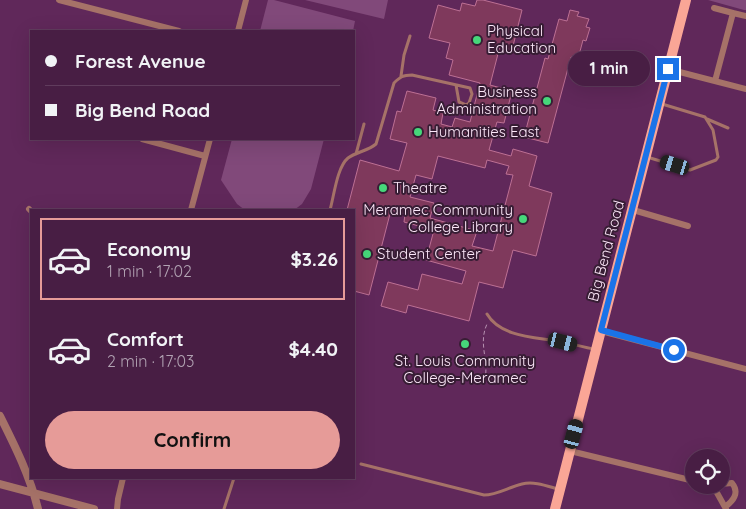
<!DOCTYPE html>
<html lang="en">
<head>
<meta charset="utf-8">
<style>
  :root { --surface:#481e44; --page:#522b4f; --text:#f1f3f6; --muted:#b1a2b2; --line:#603c5d; --accent:#e69b98 }
  body { margin:0; font-family:Quicksand,sans-serif; background:var(--page); color:var(--text); height:100vh; display:flex; flex-direction:column; font-size:19px; white-space:nowrap }
  * { box-sizing:border-box; margin:0 }
  p { font-size:16px; color:var(--muted) }
  .icon { flex:none; width:28px; height:28px; fill:none; stroke:currentColor; stroke-width:2; stroke-linecap:round; stroke-linejoin:round }
  .map { position:relative; flex:1; overflow:hidden }
  .drawer { position:absolute; left:30px; top:209px; width:325px; height:270px; display:flex; flex-direction:column; background:var(--surface); border-radius:0px; box-shadow:0 5px 20px #0002,0 0 0 1px var(--line) }
  .drawer>* { flex:none }
  .banner { position:absolute; left:30px; top:30px; width:325px; height:110px; border-radius:0px; box-shadow:0 5px 20px #0002,0 0 0 1px var(--line); display:grid; align-content:center; height:110px; padding:0 15px; background:var(--surface) }
  .buttons { position:absolute; left:685px; top:449px; display:grid; gap:10px }
  .buttons a { display:grid; place-items:center; width:45px; height:45px; border-radius:50%; background:var(--surface); box-shadow:0 5px 20px #0002,0 0 0 1px var(--line); font-size:25px }
  .end { position:absolute; width:22px; height:22px; margin:-11px; border:6px solid #1a73e8; background:#fff; box-shadow:0 0 0 2px #fff }
  .from { border-radius:50% }
  .bubble { position:absolute; height:35px; border-radius:18px; background:var(--surface); box-shadow:0 5px 20px #0002,0 0 0 1px var(--line); font-size:16px; font-weight:800; line-height:35px; text-align:center }
  .car { position:absolute; width:15px; height:30px; margin:-15px -8px; border-radius:6px; box-shadow:0 0 4px 1px #0007; background:linear-gradient(#222 24%,#8ab4d8 0 40%,#222 0 76%,#8ab4d8 0 86%,#222 0) }
  .banner b { display:flex; align-items:center; gap:18px; height:48px; font-size:19px }
  .banner b+b { border-top:1px solid var(--line) }
  .banner i { width:12px; height:12px; background:var(--text) }
  ul { padding:9px 0 0; list-style:none }
  li { display:flex; align-items:center; gap:15px; height:82px; margin:0 10px 8px; padding:0 5px; border:2px solid transparent; border-radius:0px }
  li div { flex:1 }
  li b { display:block; font-size:19px }
  li em { font-style:normal; font-weight:800 }
  li.selected { border-color:var(--accent) }
  li>.icon { width:45px; height:45px; stroke-width:1.5 }
  .primary-button { display:flex; gap:10px; margin-top:auto; padding:10px 15px }
  .primary-button a { flex:1; height:58px; border-radius:30px; background:var(--accent); color:#111; font-size:20px; font-weight:800; line-height:58px; text-align:center }
  .map>svg:first-child { display:block }
  .green { fill:#81497a }
  .building { fill:#7f395c; stroke:#bd7094; fill-rule:evenodd }
  .lines { fill:none; stroke-linecap:round; stroke-linejoin:round }
  .path { stroke:#b691b1; stroke-width:1; stroke-dasharray:4 2.5; stroke-linecap:butt }
  .service { stroke:#a67268; stroke-width:3 }
  .minor { stroke:#a67268; stroke-width:6 }
  .tertiary { stroke:#a67268; stroke-width:8 }
  .primary { stroke:#faa696; stroke-width:10 }
  .route { stroke:#1a73e8; stroke-width:6 }
  .poi-dot { fill:#46d77a; stroke:#371d34; stroke-width:2 }
  .labels { text-anchor:middle; stroke-width:4; stroke-linejoin:round; paint-order:stroke }
  .poi-label { font-size:15px; fill:#fce7f9; stroke:#371d34; text-anchor:start }
  .street-label { font-size:15px; fill:#fce7f9; stroke:#371d34 }
</style>
</head>
<body>
<div class="map">
<svg width="746" height="509" viewBox="0 0 746 509">
  <rect width="100%" height="100%" fill="#60285a"/>
  <!-- green -->
  <path class="green" d="M268 0H274L355 21 353 31H260Z
    M305 0H388L384 19Z
    M708 0H746V10H744Z
    M232 139H324L311 189 302 204 294 210H245L237 204 221 180Z"/>
  <!-- building -->
  <path class="building" d="M477 0H483L522 10 512 50 500 46 490 85 512 91 504 123 497 122 489 150 511 156 513 149 537 156 529 186 552 193 536 256 513 250 503 288 479 282 469 321 408 305 406 313 381 306 388 282 418 290 422 274 462 284 466 271 426 260 434 230 404 222 405 214 391 210 369 295 354 291V210H347L360 160 399 171 407 143 390 139 397 111 401 112 407 91 436 98 433 110 443 113 441 124 452 127 455 118 470 122 480 83 449 75 453 60 446 58 450 43 429 38 438 5 460 11 462 3 475 6ZM438 156 485 168 487 160 509 166 506 174 513 175 493 251 472 246 477 231 430 218 434 203 410 197 416 175 432 179Z
    M570 10 579 12 577 16 589 19 586 27 590 28 586 41 583 40 578 59 571 57 548 143 524 137 545 58 548 59 559 19 567 21Z"/>
  <g class="lines">
    <!-- path -->
    <path class="path" d="M485 380C489 359 478 344 487 324"/>
    <!-- service -->
    <path class="service" d="M401 76 404 55 410 36
      M707 119 728 128
      M356 154 364 124
      M647 157 690 170 716 160 718 157 713 130 705 117 662 104
      M330 210C334 196 337 167 348 158 356 152 368 151 376 144L394 83C400 77 403 75 412 75L470 88 472 94 469 103 466 105 459 102 456 85
      M487 314C501 338 538 337 562 342 573 344 583 347 593 349
      M361 464 484 495C497 495 509 487 522 484 534 481 547 486 558 489
      M224 509 234 478"/>
    <!-- minor -->
    <path class="minor" d="M59 0 179 31
      M714 8 733 13
      M238 31 246 0
      M668 69 746 89
      M715 81 733 13 746 16
      M142 139 205 156
      M29 209 31 211
      M191 210 210 139
      M633 210 688 226
      M601 331 746 369
      M570 451 694 481
      M721 484 732 483C740 493 733 501 725 507
      M707 485 716 491 726 509
      M117 509 118 499 123 478"/>
    <!-- tertiary -->
    <path class="tertiary" d="M0 416C15 446 30 476 38 509
      M0 484 94 509"/>
    <!-- primary -->
    <path class="primary" d="M555 509 686 0"/>
  </g>
  <g class="lines">
    <!-- route -->
    <path class="route" d="M668 69 601 330 674 350"/>
  </g>
  <!-- markers -->
  <g class="poi-dot">
    <circle cx="477" cy="40" r="5"/>
    <circle cx="547" cy="101" r="5"/>
    <circle cx="418" cy="132" r="5"/>
    <circle cx="383" cy="188" r="5"/>
    <circle cx="523" cy="219" r="5"/>
    <circle cx="367" cy="254" r="5"/>
    <circle cx="465" cy="344" r="5"/>
  </g>
  <g class="labels">
    <!-- poi labels -->
    <g class="poi-label">
      <text x="487" y="36">Physical<tspan x="487" dy="17">Education</tspan></text>
      <text x="537" y="97" text-anchor="end">Business<tspan x="537" dy="17">Administration</tspan></text>
      <text x="428" y="137">Humanities East</text>
      <text x="393" y="193">Theatre</text>
      <text x="513" y="215" text-anchor="end">Meramec Community<tspan x="513" dy="17">College Library</tspan></text>
      <text x="377" y="259">Student Center</text>
      <text x="465" y="366" text-anchor="middle">St. Louis Community<tspan x="465" dy="17">College-Meramec</tspan></text>
    </g>
    <!-- street labels -->
    <g class="street-label">
      <text transform="translate(606 251) rotate(-75)" y="5">Big Bend Road</text>
    </g>
  </g>
</svg>
<div class="buttons">
<a><svg class="icon" aria-label="locate" viewBox="0 0 24 24"><circle cx="12" cy="12" r="6"/><path d="M12 2v4M12 18v4M2 12h4M18 12h4"/></svg></a>
</div>
<i class="end from" style="left:674px;top:350px"></i>
<i class="end" style="left:668px;top:69px"></i>
<div class="bubble" style="left:568px;top:51px;width:82px">1 min</div>
<i class="car" style="left:675px;top:165px;rotate:287deg"></i>
<i class="car" style="left:563px;top:342px;rotate:104deg"></i>
<i class="car" style="left:574px;top:434px;rotate:15deg"></i>
<div class="banner">
<b><i class="from"></i>Forest Avenue</b>
<b><i></i>Big Bend Road</b>
</div>
<section class="drawer">
<ul>
<li class="selected"><svg class="icon" aria-label="car" viewBox="0 0 24 24"><path d="M5 17H2v-5l4-1 3-4h7l3 4 3 1v5h-3M9 17h6M6 11h13"/><circle cx="7" cy="17" r="2"/><circle cx="17" cy="17" r="2"/></svg><div><b>Economy</b><p>1 min · 17:02</p></div><em>$3.26</em></li>
<li><svg class="icon" aria-label="car" viewBox="0 0 24 24"><path d="M5 17H2v-5l4-1 3-4h7l3 4 3 1v5h-3M9 17h6M6 11h13"/><circle cx="7" cy="17" r="2"/><circle cx="17" cy="17" r="2"/></svg><div><b>Comfort</b><p>2 min · 17:03</p></div><em>$4.40</em></li>
</ul>
<div class="primary-button"><a>Confirm</a></div>
</section>
</div>
</body>
</html>
